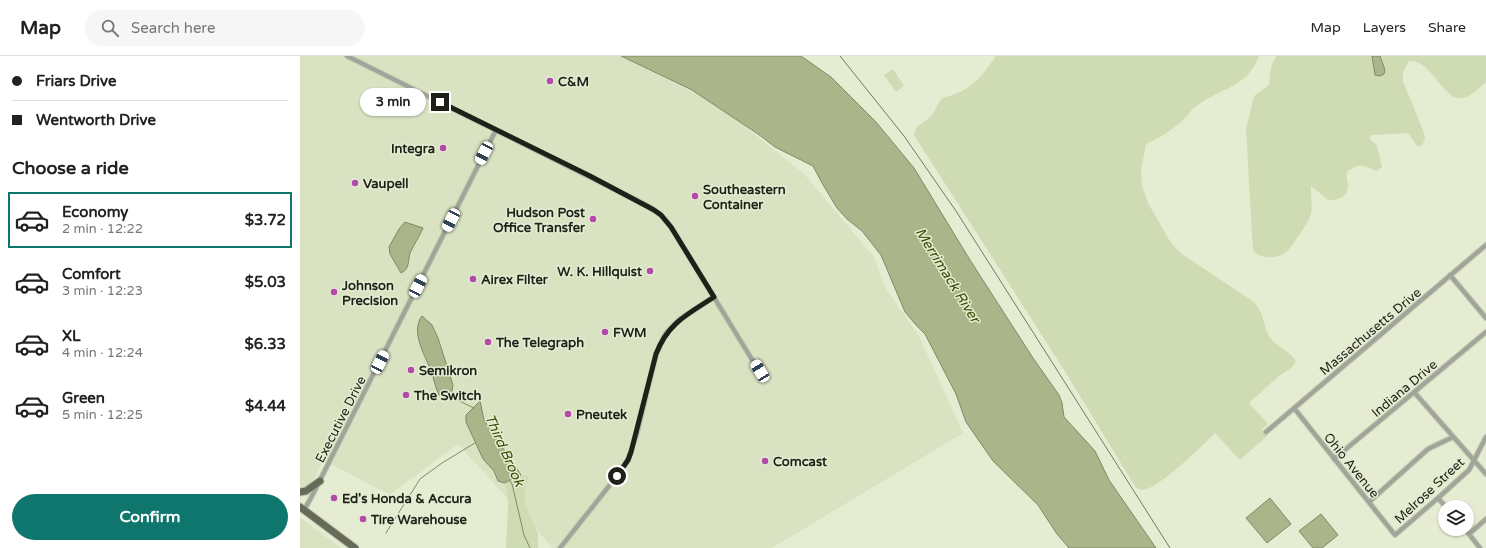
<!DOCTYPE html>
<html lang="en">
<head>
<meta charset="utf-8">
<style>
  :root { --surface:#fff; --page:#f6f6f6; --text:#222; --muted:#767676; --line:#e0e0e0; --accent:#0f766e }
  body { margin:0; font-family:"Varela Round",sans-serif; background:var(--page); color:var(--text); height:100vh; display:flex; flex-direction:column; font-size:15px; white-space:nowrap }
  * { box-sizing:border-box; margin:0 }
  p { font-size:13px; color:var(--muted) }
  .icon { flex:none; width:22px; height:22px; fill:none; stroke:currentColor; stroke-width:2; stroke-linecap:round; stroke-linejoin:round }
  .map { position:relative; flex:1; overflow:hidden }
  .side { display:flex; flex-direction:column; background:var(--surface); width:300px }
  .side>* { flex:none }
  .hud { display:grid; align-content:center; height:88px; padding:0 12px; background:var(--surface) }
  .controls { position:absolute; left:1138px; top:444px; display:grid; gap:8px }
  .controls a { display:grid; place-items:center; width:36px; height:36px; border-radius:50%; background:var(--surface); box-shadow:0 1px 3px #0004; font-size:20px }
  .end { position:absolute; width:18px; height:18px; margin:-9px; border:5px solid #1e2117; background:#fff; box-shadow:0 0 0 2px #fff }
  .from { border-radius:50% }
  .bubble { position:absolute; height:28px; border-radius:14px; background:var(--surface); box-shadow:0 1px 3px #0004; font-size:13px; font-weight:700; line-height:28px; text-align:center }
  .car { position:absolute; width:12px; height:24px; margin:-12px -6px; border-radius:5px; box-shadow:0 0 3px 1px #0007; background:linear-gradient(#fff 24%,#345 0 40%,#fff 0 76%,#345 0 86%,#fff 0) }
  .hud b { display:flex; align-items:center; gap:14px; height:38px; font-size:15px }
  .hud b+b { border-top:1px solid var(--line) }
  .hud i { width:10px; height:10px; background:var(--text) }
  ul { padding:0; list-style:none }
  li { display:flex; align-items:center; gap:12px; height:56px; margin:0 8px 6px; padding:0 4px; border:2px solid transparent; border-radius:0px }
  li div { flex:1 }
  li b { display:block; font-size:15px }
  li em { font-style:normal; font-weight:700 }
  li.active { border-color:var(--accent) }
  li>.icon { width:36px; height:36px; stroke-width:1.5 }
  h2 { padding:0 12px; font-size:18px; line-height:48px }
  .cta { display:flex; gap:8px; margin-top:auto; padding:8px 12px }
  .cta a { flex:1; height:46px; border-radius:24px; background:var(--accent); color:#fff; font-size:16px; font-weight:700; line-height:46px; text-align:center }
  header { display:flex; align-items:center; gap:24px; box-sizing:border-box; height:56px; padding:0 20px; background:var(--surface); border-bottom:1px solid var(--line) }
  header strong { font-size:19px }
  nav { display:flex; gap:22px; margin-inline-start:auto; font-size:14px }
  .search { width:280px; height:36px; background:var(--page); display:flex; align-items:center; gap:10px; box-sizing:border-box; padding:0 14px; border-radius:22px; color:var(--muted); font-size:15px }
  main { display:flex; flex:1; min-height:0 }
  .map>svg:first-child { display:block }
  .built { fill:#d9e3c2 }
  .green { fill:#cfdbb3 }
  .water { fill:#aab68a; stroke:#808968 }
  .lines { fill:none; stroke-linecap:round; stroke-linejoin:round }
  .stream { stroke:#808968; stroke-width:1 }
  .street-casing { stroke:#c1c7b0; stroke-width:6 }
  .primary-casing { stroke:#c1c7b0; stroke-width:9 }
  .street { stroke:#a1a499; stroke-width:4 }
  .primary { stroke:#666b58; stroke-width:7 }
  .rail { stroke:#747968; stroke-width:1 }
  .route { stroke:#1e2117; stroke-width:5 }
  .poi-dot { fill:#b349ab; stroke:#e5ecd2; stroke-width:1.5 }
  .labels { text-anchor:middle; stroke-width:3; stroke-linejoin:round; paint-order:stroke }
  .poi-label { font-size:13px; font-weight:bold; fill:#1e2117; stroke:#e5ecd2; text-anchor:start }
  .street-label { font-size:13px; fill:#1e2117; stroke:#e5ecd2 }
  .water-label { font-size:14px; font-style:italic; fill:#3e4b02; stroke:#e5ecd2 }
</style>
</head>
<body>
<header>
<strong>Map</strong>
<div class="search"><svg class="icon" aria-label="search" viewBox="0 0 24 24"><circle cx="10" cy="10" r="6"/><path d="M15 15l6 6"/></svg>Search here</div>
<nav><a>Map</a><a>Layers</a><a>Share</a></nav>
</header>
<main>
<section class="side">
<div class="hud">
<b><i class="from"></i>Friars Drive</b>
<b><i></i>Wentworth Drive</b>
</div>
<h2>Choose a ride</h2>
<ul>
<li class="active"><svg class="icon" aria-label="car" viewBox="0 0 24 24"><path d="M5 17H2v-5l4-1 3-4h7l3 4 3 1v5h-3M9 17h6M6 11h13"/><circle cx="7" cy="17" r="2"/><circle cx="17" cy="17" r="2"/></svg><div><b>Economy</b><p>2 min · 12:22</p></div><em>$3.72</em></li>
<li><svg class="icon" aria-label="car" viewBox="0 0 24 24"><path d="M5 17H2v-5l4-1 3-4h7l3 4 3 1v5h-3M9 17h6M6 11h13"/><circle cx="7" cy="17" r="2"/><circle cx="17" cy="17" r="2"/></svg><div><b>Comfort</b><p>3 min · 12:23</p></div><em>$5.03</em></li>
<li><svg class="icon" aria-label="car" viewBox="0 0 24 24"><path d="M5 17H2v-5l4-1 3-4h7l3 4 3 1v5h-3M9 17h6M6 11h13"/><circle cx="7" cy="17" r="2"/><circle cx="17" cy="17" r="2"/></svg><div><b>XL</b><p>4 min · 12:24</p></div><em>$6.33</em></li>
<li><svg class="icon" aria-label="car" viewBox="0 0 24 24"><path d="M5 17H2v-5l4-1 3-4h7l3 4 3 1v5h-3M9 17h6M6 11h13"/><circle cx="7" cy="17" r="2"/><circle cx="17" cy="17" r="2"/></svg><div><b>Green</b><p>5 min · 12:25</p></div><em>$4.44</em></li>
</ul>
<div class="cta"><a>Confirm</a></div>
</section>
<div class="map">
<svg width="1186" height="492" viewBox="0 0 1186 492">
  <rect width="100%" height="100%" fill="#e5ecd2"/>
  <!-- built -->
  <path class="built" d="M0 0H320L418 48 505 119 574 201 585 231 619 280 663 377 472 492H253L158 388 90 439 23 404 12 427 4 434H0Z
    M0 461 22 478 41 492H0Z"/>
  <!-- green -->
  <path class="green" d="M696 0H959C947 31 924 31 899 48 892 52 888 60 882 65 871 75 859 82 846 88L841 115 842 130 849 149 871 187 882 198 954 246C965 258 963 272 971 283 978 292 991 295 996 306L991 312 979 320 949 347 968 368 962 373 968 379 940 404 915 377C903 389 858 434 842 434 842 434 837 432 836 432L766 317 614 79C616 67 625 68 633 58 636 53 638 47 642 42 671 35 680 23 696 0Z
    M976 0H1186V26C1180 31 1171 41 1163 42 1143 46 1132 3 1109 5L1103 16V25L1124 77 1125 84 1122 89 1117 90 1108 77 1071 79 1069 82 1077 90 1082 111 1077 115C1064 110 1060 106 1048 115 1045 123 1048 124 1048 131 1047 142 1037 144 1028 144L1011 130C1011 138 1013 154 1010 161 1007 168 990 194 985 197 975 203 961 203 953 195L946 73 954 40 969 29 971 11Z
    M593 13 604 30 596 36 584 19Z
    M221 419 229 420 225 432V447L238 478V492H206L208 451 207 433 204 427Z"/>
  <!-- water -->
  <path class="water" d="M321 0H501L531 21 576 66 614 112 670 204 733 302 759 339 762 347 764 361 795 395 809 424 856 492H769L757 478 738 449 693 405 666 366 656 338 625 278 616 269 605 256 581 199 562 175 547 163 537 152 522 127 513 110 475 91 458 78 392 34Z
    M1072 0H1080L1085 14 1084 18 1080 20 1075 19Z
    M105 166 123 172C119 181 115 187 111 195 107 202 111 213 101 217L90 198 89 191 99 173Z
    M122 260 132 269 138 282 153 329 151 341 139 339C135 331 134 323 131 315 125 299 110 276 122 260Z
    M180 345 184 364 221 419 204 427 198 425 194 415 183 403 166 366V359Z
    M970 442 991 468 967 487 946 462Z
    M1021 458 1038 479 1022 492H1013L999 475Z"/>
  <g class="lines">
    <!-- stream -->
    <path class="stream" d="M151 341 174 352
      M210 425 212 428 224 479 230 492
      M86 477 120 423 142 407 175 387"/>
    <!-- street casing -->
    <g class="street-casing">
      <path id="street" d="M47 0 346 149 361 159 371 171 459 315
        M1150 219 1186 262
        M1114 336 1186 418
        M994 352 1095 479 1138 442 1169 414 1186 381
        M966 376 1186 189
        M1034 403 1186 276
        M1138 442 1146 451
        M1069 446 1128 393 1153 381
        M4 454 12 440 196 74
        M1165 473 1180 492
        M1169 478 1186 463
        M260 492 317 420 328 404 337 377 356 298 366 277 380 263 414 241"/>
    </g>
    <!-- primary casing -->
    <g class="primary-casing">
      <path id="primary" d="M0 436 6 435 20 425
        M0 451 55 492"/>
    </g>
    <!-- street -->
    <use href="#street" class="street"/>
    <!-- primary -->
    <use href="#primary" class="primary"/>
    <!-- rail -->
    <path class="rail" d="M540 0 604 80 656 155 870 492"/>
  </g>
  <g class="lines">
    <!-- route -->
    <path class="route" d="M140 46 290 120 354 154 361 159 371 171 414 241C388 258 368 267 356 298L331 396 328 404 317 420"/>
  </g>
  <!-- markers -->
  <g class="poi-dot">
    <circle cx="250" cy="25" r="4"/>
    <circle cx="143" cy="92" r="4"/>
    <circle cx="55" cy="127" r="4"/>
    <circle cx="395" cy="140" r="4"/>
    <circle cx="293" cy="163" r="4"/>
    <circle cx="350" cy="215" r="4"/>
    <circle cx="173" cy="223" r="4"/>
    <circle cx="34" cy="236" r="4"/>
    <circle cx="305" cy="276" r="4"/>
    <circle cx="188" cy="286" r="4"/>
    <circle cx="111" cy="314" r="4"/>
    <circle cx="106" cy="339" r="4"/>
    <circle cx="268" cy="358" r="4"/>
    <circle cx="465" cy="405" r="4"/>
    <circle cx="34" cy="442" r="4"/>
    <circle cx="63" cy="463" r="4"/>
  </g>
  <g class="labels">
    <!-- poi labels -->
    <g class="poi-label">
      <text x="258" y="30">C&amp;M</text>
      <text x="135" y="97" text-anchor="end">Integra</text>
      <text x="63" y="132">Vaupell</text>
      <text x="403" y="138">Southeastern<tspan x="403" dy="15">Container</tspan></text>
      <text x="285" y="161" text-anchor="end">Hudson Post<tspan x="285" dy="15">Office Transfer</tspan></text>
      <text x="342" y="220" text-anchor="end">W. K. Hillquist</text>
      <text x="181" y="228">Airex Filter</text>
      <text x="42" y="234">Johnson<tspan x="42" dy="15">Precision</tspan></text>
      <text x="313" y="281">FWM</text>
      <text x="196" y="291">The Telegraph</text>
      <text x="119" y="319">Semikron</text>
      <text x="114" y="344">The Switch</text>
      <text x="276" y="363">Pneutek</text>
      <text x="473" y="410">Comcast</text>
      <text x="42" y="447">Ed's Honda &amp; Accura</text>
      <text x="71" y="468">Tire Warehouse</text>
    </g>
    <!-- street labels -->
    <g class="street-label">
      <text transform="translate(1070 275) rotate(-40)" y="5">Massachusetts Drive</text>
      <text transform="translate(1104 332) rotate(-40)" y="5">Indiana Drive</text>
      <text transform="translate(40 363) rotate(-63)" y="5">Executive Drive</text>
      <text transform="translate(1052 409) rotate(51)" y="5">Ohio Avenue</text>
      <text transform="translate(1129 434) rotate(-43)" y="5">Melrose Street</text>
    </g>
    <!-- water labels -->
    <g class="water-label">
      <text transform="translate(648 219) rotate(58)" y="5">Merrimack River</text>
      <text transform="translate(205 394) rotate(66)" y="5">Third Brook</text>
    </g>
  </g>
</svg>
<div class="controls">
<a><svg class="icon" aria-label="layers" viewBox="0 0 24 24"><path d="M12 4l9 5-9 5-9-5zM3 14l9 5 9-5"/></svg></a>
</div>
<i class="end from" style="left:317px;top:420px"></i>
<i class="end" style="left:140px;top:46px"></i>
<div class="bubble" style="left:60px;top:32px;width:66px">3 min</div>
<i class="car" style="left:184px;top:97px;rotate:207deg"></i>
<i class="car" style="left:151px;top:164px;rotate:207deg"></i>
<i class="car" style="left:118px;top:230px;rotate:27deg"></i>
<i class="car" style="left:80px;top:306px;rotate:27deg"></i>
<i class="car" style="left:460px;top:315px;rotate:329deg"></i>
</div>
</main>
</body>
</html>
